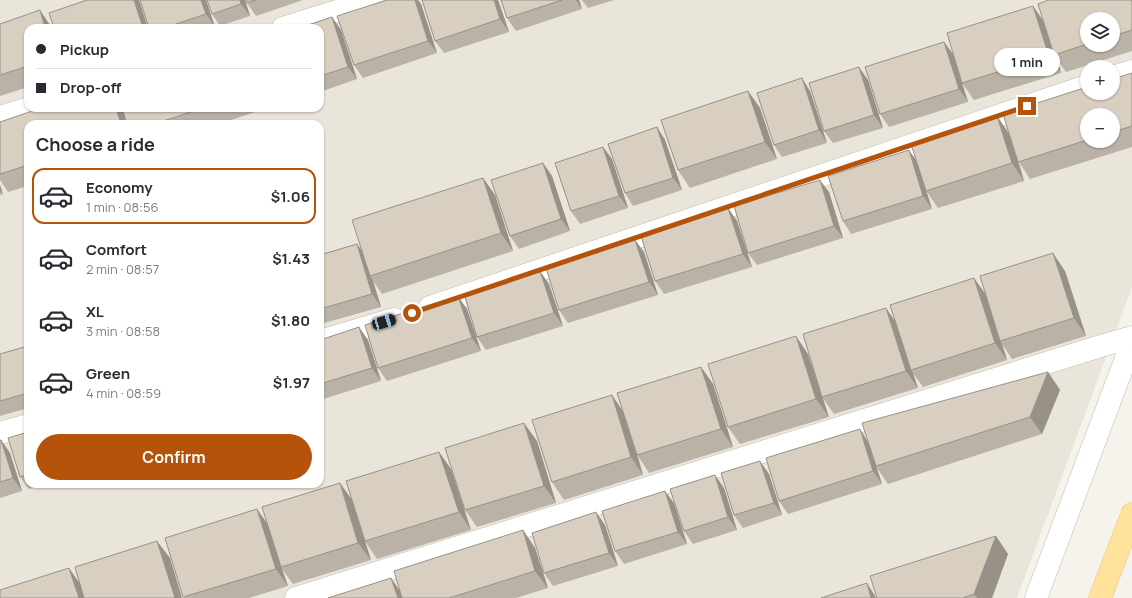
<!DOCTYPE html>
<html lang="en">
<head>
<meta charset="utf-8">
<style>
  :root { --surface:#fff; --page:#f2f2f3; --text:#2b2b33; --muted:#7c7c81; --line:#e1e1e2; --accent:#b45309 }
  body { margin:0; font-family:Manrope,sans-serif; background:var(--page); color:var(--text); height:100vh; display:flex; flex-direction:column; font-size:15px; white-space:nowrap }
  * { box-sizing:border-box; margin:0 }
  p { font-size:13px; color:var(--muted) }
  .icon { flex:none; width:22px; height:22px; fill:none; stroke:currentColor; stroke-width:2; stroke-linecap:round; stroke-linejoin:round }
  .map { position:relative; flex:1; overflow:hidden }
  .side { position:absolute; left:24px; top:120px; width:300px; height:368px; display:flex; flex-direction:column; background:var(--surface); border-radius:12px; box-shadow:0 1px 3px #0004 }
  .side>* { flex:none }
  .banner { position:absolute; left:24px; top:24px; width:300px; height:88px; border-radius:12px; box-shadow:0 1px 3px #0004; display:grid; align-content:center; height:88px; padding:0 12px; background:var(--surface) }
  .buttons { position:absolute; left:1080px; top:12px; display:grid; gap:8px }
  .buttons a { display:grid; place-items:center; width:40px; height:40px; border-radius:50%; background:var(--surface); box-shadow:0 1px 3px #0004; font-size:20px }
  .end { position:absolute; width:18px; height:18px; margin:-9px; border:5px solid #b45309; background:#fff; box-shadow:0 0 0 2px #fff }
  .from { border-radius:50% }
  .bubble { position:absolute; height:28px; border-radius:14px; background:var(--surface); box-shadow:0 1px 3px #0004; font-size:13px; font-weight:700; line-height:28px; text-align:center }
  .car { position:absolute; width:12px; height:24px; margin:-12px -6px; border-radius:5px; box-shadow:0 0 3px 1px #0007; background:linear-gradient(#222 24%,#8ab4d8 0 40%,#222 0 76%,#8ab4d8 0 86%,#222 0) }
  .banner b { display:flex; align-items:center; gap:14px; height:38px; font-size:15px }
  .banner b+b { border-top:1px solid var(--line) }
  .banner i { width:10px; height:10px; background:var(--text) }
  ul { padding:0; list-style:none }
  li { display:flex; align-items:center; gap:12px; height:56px; margin:0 8px 6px; padding:0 4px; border:2px solid transparent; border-radius:12px }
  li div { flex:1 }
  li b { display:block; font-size:15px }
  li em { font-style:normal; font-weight:700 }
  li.current { border-color:var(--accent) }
  li>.icon { width:36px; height:36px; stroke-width:1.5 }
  h2 { padding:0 12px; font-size:18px; line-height:48px }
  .action { display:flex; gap:8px; margin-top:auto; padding:8px 12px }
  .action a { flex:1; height:46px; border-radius:24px; background:var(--accent); color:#fff; font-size:16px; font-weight:700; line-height:46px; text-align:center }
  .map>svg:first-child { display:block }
  .residential { fill:#eae5da; fill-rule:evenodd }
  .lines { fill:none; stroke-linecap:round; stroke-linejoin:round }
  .street-casing { stroke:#c2bbae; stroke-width:23 }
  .primary-casing { stroke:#e6c16a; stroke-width:23 }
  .street { stroke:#fff; stroke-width:22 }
  .primary { stroke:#ffe39c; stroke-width:22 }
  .wall { fill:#bab2a6; fill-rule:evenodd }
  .shaded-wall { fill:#979187 }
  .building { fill:#d8cfc1; stroke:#979187 }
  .route { stroke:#b45309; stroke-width:5 }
</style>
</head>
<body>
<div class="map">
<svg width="1132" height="598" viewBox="0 0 1132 598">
  <rect width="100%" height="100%" fill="#f6f3ec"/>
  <!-- residential -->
  <path class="residential" d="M0 0H1132V287L1017 598H0ZM1087 19H1113V45H1087ZM28 28H320V108H28ZM1087 67H1113V93H1087ZM1087 115H1113V141H1087ZM28 124H320V484H28Z"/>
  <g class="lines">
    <!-- street casing -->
    <g class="street-casing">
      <path id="street" d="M283 28 372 0
        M1113 77 1132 71
        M0 117 29 108
        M430 307 1087 86
        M320 341 394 319
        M0 433 28 425
        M296 598 1104 345 1132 337
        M1036 598 1132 342"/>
    </g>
    <!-- primary casing -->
    <g class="primary-casing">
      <path id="primary" d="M1100 598 1132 514"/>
    </g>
    <!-- street -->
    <use href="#street" class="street"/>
    <!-- primary -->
    <use href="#primary" class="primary"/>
  </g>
  <!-- wall -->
  <path class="wall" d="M140 0H206L215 27 211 28H149Z
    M245 0 250 16 220 26 212 14Z
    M246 0H303L256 16 247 3Z
    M387 0H418L421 4 437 53 363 78 354 65Z
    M498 0 509 32 444 53 435 41Z
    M501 0H579L582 9 516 31 507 18Z
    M582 0H614L588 8Z
    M1132 0V51L1066 72 1057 59 1061 73 974 100 962 83 1033 6 1043 20ZM1087 19H1113V45H1087Z
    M332 17 341 30 357 79 320 92V28Z
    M0 24 28 28V87L0 96Z
    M944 42 953 54 968 102 889 127 880 114Z
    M1132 73V147L1030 179 1019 162 1024 181 938 208 927 192 932 209 851 234 843 221 917 161 997 116 1009 133ZM1087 115H1113V141H1087Z
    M868 80 883 128 833 143 824 131Z
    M748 91 760 108 777 159 690 188 678 170Z
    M810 91 827 143 782 157 774 145Z
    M122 108H267L219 124H28V186L8 192 0 180V122Z
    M657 127 665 140 682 190 633 206 625 193Z
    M603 147 612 159 628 208 580 224 571 211Z
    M543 163 552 176 570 231 519 249 510 236Z
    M483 178 495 195 513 251 382 294 373 281 381 307 324 323 320 317V255L357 244 361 250Z
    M0 185 3 194 0 195Z
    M829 192 843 238 757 265 748 253Z
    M728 208 737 221 752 267 664 294 655 281Z
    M635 240 644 252 658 295 568 323 559 310Z
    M1065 271 1086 336 1012 359 1002 344 1007 360 923 387 913 373 918 388 834 414 822 397 985 293Z
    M549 284 563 326 486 350 477 337Z
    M467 309 481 351 387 381 378 368Z
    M320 340H368L381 381 320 400Z
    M28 346V408L0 416V354Z
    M808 354 829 417 740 444 728 427Z
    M701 367 713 384 733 447 649 473 638 456 643 475 564 500 552 482 612 395 623 412Z
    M1048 372 1060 390 1042 434 888 484 877 468 882 484 788 514 779 501 868 441Z
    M28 432V484H46L29 489 20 477Z
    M0 440H1L10 453 22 491 0 498Z
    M537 441 556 503 477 527 465 510Z
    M439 452 451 469 471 530 377 559 365 541Z
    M769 474 782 515 743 528 734 515Z
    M340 483 352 500 371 560 293 584 282 569 288 586 249 598H184L183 597 268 524Z
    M724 488 737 530 693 544 684 531Z
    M674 503 687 544 624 564 615 551Z
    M605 525 618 566 553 586 544 573Z
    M523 530 535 548 548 588 516 598H328L399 589Z
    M1008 554 992 598H877Z"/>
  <!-- shaded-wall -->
  <path class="shaded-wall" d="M134 0H139L148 28H143Z
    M201 0H206L215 27 206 14Z
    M240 0H245L250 16 241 4Z
    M415 0H418L421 4 437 53 428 41Z
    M494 0H498L509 32 500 19Z
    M576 0H579L582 9Z
    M1033 6 1045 24 1054 55 1057 59 1061 73 1049 56Z
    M40 10 52 28H45Z
    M332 17 341 30 357 79 348 67Z
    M944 42 953 54 968 102 959 89Z
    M859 67 868 80 883 128 874 115Z
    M802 78 810 91 827 143 819 130Z
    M748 91 760 108 777 159 765 142Z
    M116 108H122L127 124H121Z
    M997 116 1009 134 1024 181 1012 163Z
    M657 127 665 140 682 190 673 178Z
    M603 147 612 159 628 208 619 196Z
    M909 150 918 163 926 191 932 209 923 196Z
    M543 163 552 176 570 231 561 219Z
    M483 178 495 195 513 251 501 233Z
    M820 180 829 192 843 238 834 226Z
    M0 185 3 194 0 190Z
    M728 208 737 221 752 267 743 254Z
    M635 240 644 252 658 295 649 282Z
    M357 244 366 257 370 276 373 281 381 307 372 294Z
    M1053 253 1065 271 1086 336 1074 318Z
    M540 271 549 284 563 326 554 313Z
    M974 278 987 296 1000 341 1002 344 1007 360 995 343Z
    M458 296 467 309 481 351 472 338Z
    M886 308 898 325 911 370 913 373 918 388 906 371Z
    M359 327 368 340 381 381 372 368Z
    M796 336 808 354 829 417 816 399Z
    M701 367 713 384 733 447 721 429Z
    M1048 372 1060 390 1042 434 1030 417Z
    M612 395 624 413 643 475 631 457Z
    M524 423 537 441 556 503 544 486Z
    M860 429 868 442 882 484 873 471Z
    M1 440 10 453 22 491 13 478Z
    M439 452 451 469 471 530 459 512Z
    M760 461 769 474 782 515 774 503Z
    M715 475 724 488 737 530 728 517Z
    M340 483 352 500 371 560 358 543Z
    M665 491 674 503 687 544 678 532Z
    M257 509 269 526 281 567 282 569 288 586 276 569Z
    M596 512 605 525 618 566 609 553Z
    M523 530 535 548 548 588 535 571Z
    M996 536 1008 554 992 598H977L974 594Z
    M157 541 170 558 182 598H175Z
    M69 568 81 585 85 598H79Z
    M391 578 400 591 402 598H398Z
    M867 583 875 596 876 598H871Z"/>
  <!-- building -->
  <path class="building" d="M87 0H134L143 28H54L49 13Z
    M140 0H201L206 14 164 28H149Z
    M207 0H240L241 4 212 14Z
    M246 0H256L247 3Z
    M387 0H415L428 41 354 65 337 16Z
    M422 0H494L500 19 435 41Z
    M501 0H562L507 18Z
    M1049 0H1131L1132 2V30L1113 36V19H1087V44L1054 55 1038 4Z
    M1033 6 1049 56 962 83 947 33Z
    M40 10 45 28H28V66L0 75V24Z
    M332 17 348 67 320 76V28H299Z
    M944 42 959 89 880 114 865 67Z
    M859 67 874 115 824 131 809 83Z
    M1132 73V126L1113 132V115H1087V140L1018 162 1003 114 1087 87V93H1113V79Z
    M802 78 819 130 774 145 757 93Z
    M748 91 765 142 678 170 661 120Z
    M41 108H116L121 124H28V165L0 174V122Z
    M122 108H203L154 124H127Z
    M997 116 1012 163 926 191 911 144Z
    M657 127 673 178 625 193 608 144Z
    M603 147 619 196 571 211 555 163Z
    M909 150 923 196 843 221 828 176Z
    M543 163 561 219 510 236 491 180Z
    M483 178 501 233 370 276 352 220Z
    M820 180 834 226 748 253 734 206Z
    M728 208 743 254 655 281 641 236Z
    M635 240 649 282 559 310 546 268Z
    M357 244 372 294 320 309V255Z
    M1053 253 1074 318 1000 341 980 276Z
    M540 271 554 313 477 337 464 294Z
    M974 278 995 343 911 370 890 305Z
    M458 296 472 338 378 368 365 325Z
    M886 308 906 371 822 397 803 334Z
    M359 327 372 368 320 384V340Z
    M796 336 816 399 728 427 708 364Z
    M28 346V393L0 401V354Z
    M701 367 721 429 637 455 617 393Z
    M1048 372 1030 417 876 466 862 423Z
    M612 395 631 457 552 482 532 420Z
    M524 423 544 486 465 510 445 448Z
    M860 429 873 471 779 501 766 458Z
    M28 432V474L20 477 8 438Z
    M0 440H1L13 478 0 482Z
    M439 452 459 512 365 541 346 481Z
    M760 461 774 503 734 515 721 473Z
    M715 475 728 517 684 531 670 489Z
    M340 483 358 543 281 567 262 507Z
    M665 491 678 532 615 551 602 511Z
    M257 509 276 569 183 597 165 538Z
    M596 512 609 553 544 573 532 533Z
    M523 530 535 571 449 598H402L394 571Z
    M996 536 974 594 963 598H877L870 576Z
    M157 541 175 598H84L75 567Z
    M69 568 79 598H0V590Z
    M391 578 398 598H328Z
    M867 583 871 598H821Z"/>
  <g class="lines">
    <!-- route -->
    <path class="route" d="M412 313 1027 106"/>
  </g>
</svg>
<div class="buttons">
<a><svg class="icon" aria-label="layers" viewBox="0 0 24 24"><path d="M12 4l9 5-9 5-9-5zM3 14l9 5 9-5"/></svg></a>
<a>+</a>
<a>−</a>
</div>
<i class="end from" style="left:412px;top:313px"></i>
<i class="end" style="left:1027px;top:106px"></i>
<div class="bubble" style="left:994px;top:48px;width:66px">1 min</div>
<i class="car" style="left:384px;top:322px;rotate:74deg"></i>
<div class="banner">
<b><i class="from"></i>Pickup</b>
<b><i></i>Drop-off</b>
</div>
<section class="side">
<h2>Choose a ride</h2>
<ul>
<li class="current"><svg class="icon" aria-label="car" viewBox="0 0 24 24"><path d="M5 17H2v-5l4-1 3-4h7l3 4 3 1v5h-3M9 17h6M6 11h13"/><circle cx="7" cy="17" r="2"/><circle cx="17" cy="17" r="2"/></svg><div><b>Economy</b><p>1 min · 08:56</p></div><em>$1.06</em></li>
<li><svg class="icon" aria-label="car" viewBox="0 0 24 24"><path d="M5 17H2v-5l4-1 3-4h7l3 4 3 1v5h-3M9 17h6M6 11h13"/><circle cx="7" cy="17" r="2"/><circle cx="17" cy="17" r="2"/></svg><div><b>Comfort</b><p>2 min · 08:57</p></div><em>$1.43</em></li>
<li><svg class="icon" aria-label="car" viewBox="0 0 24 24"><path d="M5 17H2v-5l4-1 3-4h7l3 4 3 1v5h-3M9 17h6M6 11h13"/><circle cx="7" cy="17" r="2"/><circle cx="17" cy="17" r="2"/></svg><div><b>XL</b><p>3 min · 08:58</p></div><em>$1.80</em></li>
<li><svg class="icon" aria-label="car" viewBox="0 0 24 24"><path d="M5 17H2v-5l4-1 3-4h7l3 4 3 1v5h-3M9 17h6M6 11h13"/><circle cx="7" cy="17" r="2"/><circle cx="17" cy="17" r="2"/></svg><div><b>Green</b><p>4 min · 08:59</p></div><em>$1.97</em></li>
</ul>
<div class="action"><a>Confirm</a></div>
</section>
</div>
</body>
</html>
